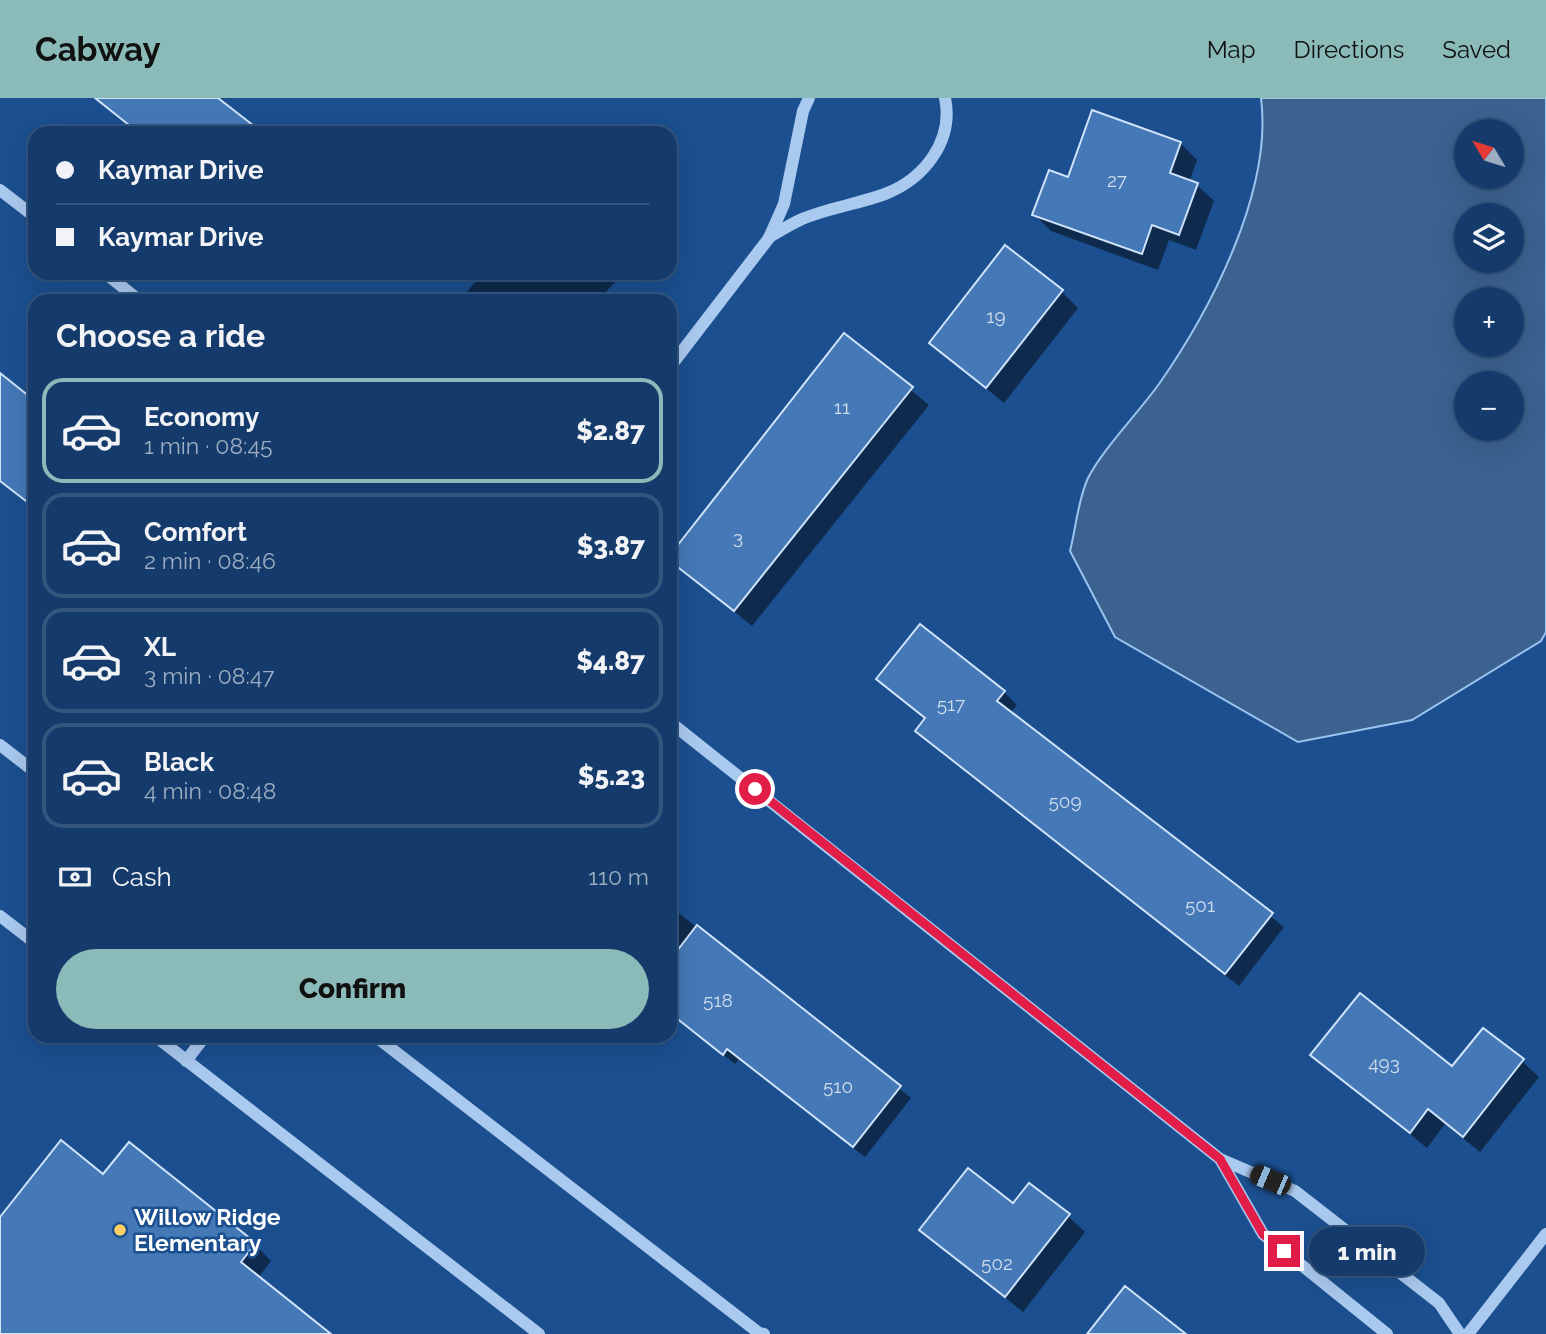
<!DOCTYPE html>
<html lang="en">
<head>
<meta charset="utf-8">
<style>
  :root { --surface:#143b6b; --page:#1d4271; --text:#f1f3f6; --muted:#9dadc1; --line:#33557e; --accent:#8bbbb9 }
  body { margin:0; font-family:Raleway,sans-serif; background:var(--page); color:var(--text); height:100vh; display:flex; flex-direction:column; font-size:26px; white-space:nowrap }
  * { box-sizing:border-box; margin:0 }
  p { font-size:23px; color:var(--muted) }
  .icon { flex:none; width:38px; height:38px; fill:none; stroke:currentColor; stroke-width:2; stroke-linecap:round; stroke-linejoin:round }
  .map { position:relative; flex:1; overflow:hidden }
  .side { position:absolute; left:28px; top:196px; width:649px; height:749px; display:flex; flex-direction:column; background:var(--surface); border-radius:21px; box-shadow:0 7px 28px #0002,0 0 0 2px var(--line) }
  .side>* { flex:none }
  .hud { position:absolute; left:28px; top:28px; width:649px; height:154px; border-radius:21px; box-shadow:0 7px 28px #0002,0 0 0 2px var(--line); display:grid; align-content:center; height:154px; padding:0 28px; background:var(--surface) }
  .needle { width:46px; rotate:308deg }
  .fabs { position:absolute; left:1454px; top:21px; display:grid; gap:14px }
  .fabs a { display:grid; place-items:center; width:70px; height:70px; border-radius:50%; background:var(--surface); box-shadow:0 7px 28px #0002,0 0 0 2px var(--line); font-size:35px }
  .end { position:absolute; width:32px; height:32px; margin:-16px; border:9px solid #e11d48; background:#fff; box-shadow:0 0 0 4px #fff }
  .from { border-radius:50% }
  .bubble { position:absolute; height:49px; border-radius:24px; background:var(--surface); box-shadow:0 7px 28px #0002,0 0 0 2px var(--line); font-size:23px; font-weight:800; line-height:49px; text-align:center }
  .car { position:absolute; width:21px; height:42px; margin:-21px -10px; border-radius:9px; box-shadow:0 0 5px 2px #0007; background:linear-gradient(#222 24%,#8ab4d8 0 40%,#222 0 76%,#8ab4d8 0 86%,#222 0) }
  .hud b { display:flex; align-items:center; gap:24px; height:66px; font-size:26px }
  .hud b+b { border-top:2px solid var(--line) }
  .hud i { width:18px; height:18px; background:var(--text) }
  ul { padding:0; list-style:none }
  li { display:flex; align-items:center; gap:21px; height:105px; margin:0 14px 10px; padding:0 14px; border:4px solid var(--line); border-radius:21px }
  li div { flex:1 }
  li b { display:block; font-size:26px }
  li em { font-style:normal; font-weight:800 }
  li.on { border-color:var(--accent) }
  li>.icon { width:63px; height:63px; stroke-width:1.5 }
  h2 { padding:0 28px; font-size:32px; line-height:84px }
  .pay { display:flex; align-items:center; gap:18px; height:77px; padding:0 28px; font-size:26px }
  .pay p { margin-inline-start:auto }
  .action { display:flex; gap:14px; margin-top:auto; padding:14px 28px }
  .action a { flex:1; height:80px; border-radius:42px; background:var(--accent); color:#111; font-size:28px; font-weight:800; line-height:80px; text-align:center }
  header { display:flex; align-items:center; gap:42px; box-sizing:border-box; height:98px; padding:0 35px; background:var(--accent); color:#111 }
  header strong { font-size:33px }
  nav { display:flex; gap:38px; margin-inline-start:auto; font-size:24px }
  .map>svg:first-child { display:block }
  .water { fill:#3c6290; stroke:#9cc4f0; stroke-width:2; fill-rule:evenodd }
  .shadow { fill:#0007 }
  .building { fill:#4478b7; stroke:#cfe3fa; stroke-width:2 }
  .lines { fill:none; stroke-linecap:round; stroke-linejoin:round }
  .minor { stroke:#a9c9ee; stroke-width:12 }
  .route { stroke:#e11d48; stroke-width:9 }
  .poi-dot { fill:#ffd166; stroke:#1b4f8f; stroke-width:2.5 }
  .labels { text-anchor:middle; stroke-width:5; stroke-linejoin:round; paint-order:stroke }
  .number-label { font-size:19px; fill:#d0dded }
  .poi-label { font-size:23px; font-weight:bold; fill:#fff; stroke:#1b4f8f; text-anchor:start }
</style>
</head>
<body>
<header>
<strong>Cabway</strong>
<nav><a>Map</a><a>Directions</a><a>Saved</a></nav>
</header>
<div class="map">
<svg width="1546" height="1236" viewBox="0 0 1546 1236">
  <rect width="100%" height="100%" fill="#1b4f8f"/>
  <!-- water -->
  <path class="water" d="M1261 0H1546V534L1541 543 1412 622 1298 644 1115 539 1070 453C1076 430 1078 401 1088 380 1102 352 1139 314 1159 286 1210 213 1273 93 1261 0ZM1466 33H1512V79H1466ZM1466 117H1512V163H1466ZM1466 201H1512V247H1466ZM1466 285H1512V331H1466Z"/>
  <!-- shadow -->
  <path class="shadow" d="M1180 45 1197 62 1189 84 1197 87 1214 103 1196 152 1169 142 1158 172 1051 133 1034 116 1069 81Z
    M482 175H624L597 203H460Z
    M1061 193 1078 210 1004 305 931 245Z
    M844 237 929 307 752 528 670 461Z
    M0 277 35 304V411L0 384Z
    M879 581 1004 594 1017 607 1010 615 1284 829 1239 888 930 646 917 633 926 621Z
    M670 808 911 1000 865 1059 739 961 735 966 670 914Z
    M1313 956 1453 971 1522 963 1539 979 1480 1054 1445 1026 1427 1050Z
    M103 1078 255 1146 271 1163 258 1180 328 1236H0V1122Z
    M1014 1108 1068 1118 1085 1134 1023 1214 922 1132Z"/>
  <!-- building -->
  <path class="building" d="M95 0H218L263 35H139Z
    M1092 12 1181 44 1170 75 1198 85 1179 137 1152 127 1142 156 1032 117 1049 72 1068 79Z
    M1005 147 1063 192 986 290 929 245Z
    M844 235 913 289 734 513 670 463V457Z
    M0 275 35 303V410L0 383Z
    M920 526 1005 593 997 603 1273 815 1225 876 915 633 925 620 876 581Z
    M697 827 901 988 853 1049 727 951 723 957 670 915V862Z
    M1360 895 1452 968 1483 930 1524 961 1463 1039 1428 1011 1410 1035 1310 957Z
    M61 1042 103 1076 129 1044 256 1145 241 1164 331 1236H0V1119Z
    M968 1070 1013 1105 1029 1085 1070 1116 1005 1199 919 1132Z
    M1125 1188 1186 1236H1087Z"/>
  <g class="lines">
    <!-- minor -->
    <path class="minor" d="M0 92 35 119
      M769 139C780 133 791 126 802 121 828 110 858 106 885 96 924 81 954 43 945 0
      M105 175 140 203
      M670 269 769 140 784 106 803 13 809 0
      M670 624 1220 1061
      M0 647 35 674
      M0 818 35 845
      M155 938 539 1236
      M375 938 759 1235 764 1236
      M186 963 205 938
      M1387 1236 1263 1136 1220 1061 1295 1093 1439 1205 1460 1236
      M1468 1236 1546 1136"/>
  </g>
  <g class="lines">
    <!-- route -->
    <path class="route" d="M755 691 1220 1061 1263 1136 1284 1153"/>
  </g>
  <!-- markers -->
  <circle class="poi-dot" cx="120" cy="1132" r="7"/>
  <g class="labels">
    <!-- number labels -->
    <g class="number-label">
      <text x="1117" y="89">27</text>
      <text x="996" y="225">19</text>
      <text x="842" y="316">11</text>
      <text x="738" y="446">3</text>
      <text x="951" y="613">517</text>
      <text x="1065" y="710">509</text>
      <text x="1200" y="814">501</text>
      <text x="718" y="909">518</text>
      <text x="1384" y="972">493</text>
      <text x="838" y="995">510</text>
      <text x="997" y="1172">502</text>
    </g>
    <!-- poi labels -->
    <g class="poi-label">
      <text x="134" y="1127">Willow Ridge<tspan x="134" dy="26">Elementary</tspan></text>
    </g>
  </g>
</svg>
<div class="fabs">
<a><svg class="needle" viewBox="-14 -14 28 28"><path d="M0-13l5 13h-10z" fill="#e53935"/><path d="M0 13l5-13h-10z" fill="#9dadc1"/></svg></a>
<a><svg class="icon" aria-label="layers" viewBox="0 0 24 24"><path d="M12 4l9 5-9 5-9-5zM3 14l9 5 9-5"/></svg></a>
<a>+</a>
<a>−</a>
</div>
<i class="end from" style="left:755px;top:691px"></i>
<i class="end" style="left:1284px;top:1153px"></i>
<div class="bubble" style="left:1309px;top:1129px;width:116px">1 min</div>
<i class="car" style="left:1270px;top:1082px;rotate:293deg"></i>
<div class="hud">
<b><i class="from"></i>Kaymar Drive</b>
<b><i></i>Kaymar Drive</b>
</div>
<section class="side">
<h2>Choose a ride</h2>
<ul>
<li class="on"><svg class="icon" aria-label="car" viewBox="0 0 24 24"><path d="M5 17H2v-5l4-1 3-4h7l3 4 3 1v5h-3M9 17h6M6 11h13"/><circle cx="7" cy="17" r="2"/><circle cx="17" cy="17" r="2"/></svg><div><b>Economy</b><p>1 min · 08:45</p></div><em>$2.87</em></li>
<li><svg class="icon" aria-label="car" viewBox="0 0 24 24"><path d="M5 17H2v-5l4-1 3-4h7l3 4 3 1v5h-3M9 17h6M6 11h13"/><circle cx="7" cy="17" r="2"/><circle cx="17" cy="17" r="2"/></svg><div><b>Comfort</b><p>2 min · 08:46</p></div><em>$3.87</em></li>
<li><svg class="icon" aria-label="car" viewBox="0 0 24 24"><path d="M5 17H2v-5l4-1 3-4h7l3 4 3 1v5h-3M9 17h6M6 11h13"/><circle cx="7" cy="17" r="2"/><circle cx="17" cy="17" r="2"/></svg><div><b>XL</b><p>3 min · 08:47</p></div><em>$4.87</em></li>
<li><svg class="icon" aria-label="car" viewBox="0 0 24 24"><path d="M5 17H2v-5l4-1 3-4h7l3 4 3 1v5h-3M9 17h6M6 11h13"/><circle cx="7" cy="17" r="2"/><circle cx="17" cy="17" r="2"/></svg><div><b>Black</b><p>4 min · 08:48</p></div><em>$5.23</em></li>
</ul>
<div class="pay"><svg class="icon" aria-label="cash" viewBox="0 0 24 24"><path d="M3 7h18v10H3z"/><circle cx="12" cy="12" r="2"/></svg>Cash<p>110 m</p></div>
<div class="action"><a>Confirm</a></div>
</section>
</div>
</body>
</html>
